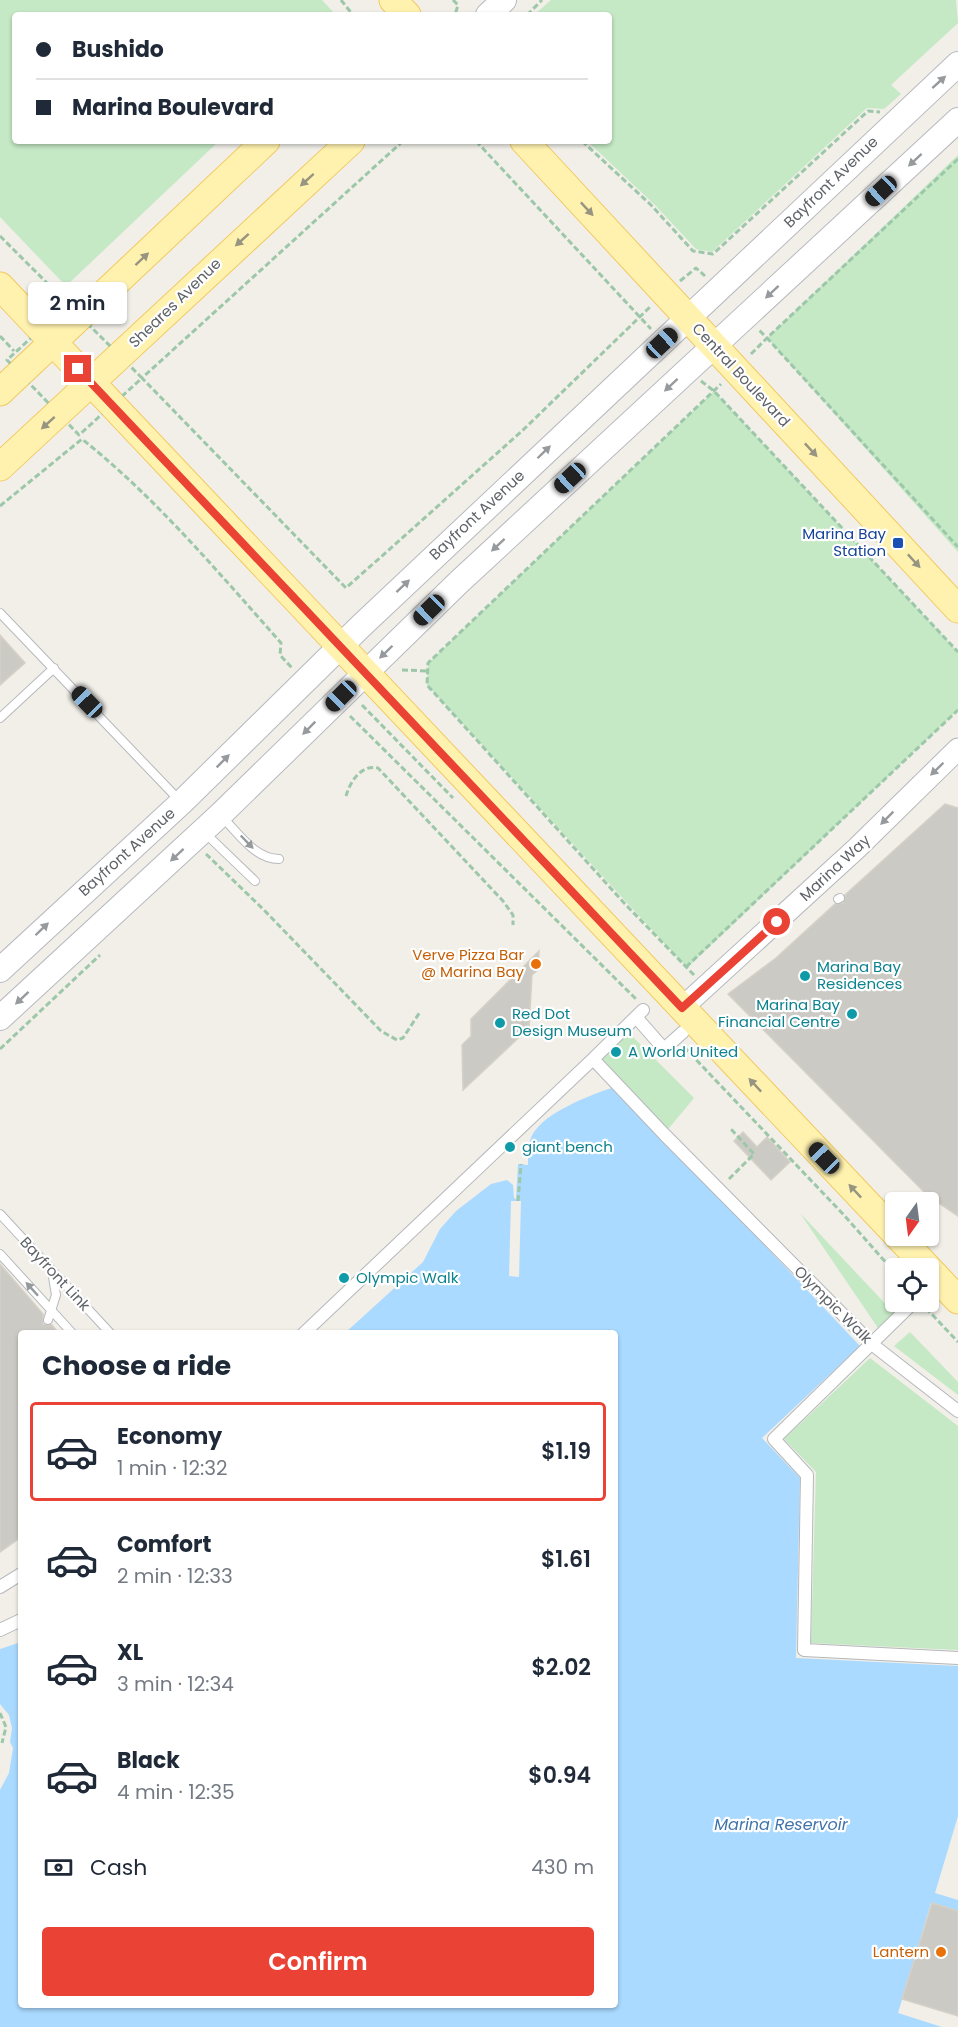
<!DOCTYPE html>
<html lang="en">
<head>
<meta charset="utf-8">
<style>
  :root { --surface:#fff; --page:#f6f6f7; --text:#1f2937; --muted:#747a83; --line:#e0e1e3; --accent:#ea4335 }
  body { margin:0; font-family:Poppins,sans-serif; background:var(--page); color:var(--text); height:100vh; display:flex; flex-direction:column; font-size:22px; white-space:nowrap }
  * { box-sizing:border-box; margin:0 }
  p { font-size:20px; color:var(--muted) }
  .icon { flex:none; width:33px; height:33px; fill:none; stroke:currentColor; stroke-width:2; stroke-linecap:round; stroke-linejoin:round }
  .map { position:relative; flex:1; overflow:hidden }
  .side { position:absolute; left:18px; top:1330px; width:600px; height:678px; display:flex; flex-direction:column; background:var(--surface); border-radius:6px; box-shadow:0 2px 4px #0004 }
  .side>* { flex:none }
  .guide { position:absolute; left:12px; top:12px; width:600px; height:132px; border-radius:6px; box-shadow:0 2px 4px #0004; display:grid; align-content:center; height:132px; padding:0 24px; background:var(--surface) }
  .needle { width:39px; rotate:194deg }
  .buttons { position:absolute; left:885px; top:1192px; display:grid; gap:12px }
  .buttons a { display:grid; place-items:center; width:54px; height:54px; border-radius:6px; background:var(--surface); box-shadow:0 2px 4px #0004; font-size:30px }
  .end { position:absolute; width:27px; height:27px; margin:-14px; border:8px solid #ea4335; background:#fff; box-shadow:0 0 0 3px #fff }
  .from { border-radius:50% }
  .bubble { position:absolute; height:42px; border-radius:6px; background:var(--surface); box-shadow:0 2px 4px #0004; font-size:20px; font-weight:600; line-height:42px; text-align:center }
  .car { position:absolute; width:18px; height:36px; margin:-18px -9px; border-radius:8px; box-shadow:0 0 4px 2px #0007; background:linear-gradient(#222 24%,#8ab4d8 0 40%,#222 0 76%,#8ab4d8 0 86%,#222 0) }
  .guide b { display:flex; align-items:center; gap:21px; height:57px; font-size:22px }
  .guide b+b { border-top:2px solid var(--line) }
  .guide i { width:15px; height:15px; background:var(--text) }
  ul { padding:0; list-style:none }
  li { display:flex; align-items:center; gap:18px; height:99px; margin:0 12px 9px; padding:0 12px; border:3px solid transparent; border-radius:6px }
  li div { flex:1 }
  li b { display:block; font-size:22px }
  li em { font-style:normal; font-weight:600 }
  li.active { border-color:var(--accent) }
  li>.icon { width:54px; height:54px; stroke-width:1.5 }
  h2 { padding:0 24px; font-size:27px; line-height:72px }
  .pay { display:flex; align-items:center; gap:15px; height:66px; padding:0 24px; font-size:22px }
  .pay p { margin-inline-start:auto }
  .action { display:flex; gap:12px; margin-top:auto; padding:12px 24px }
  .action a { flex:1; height:69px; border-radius:6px; background:var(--accent); color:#fff; font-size:24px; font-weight:600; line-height:69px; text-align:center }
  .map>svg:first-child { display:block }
  .green { fill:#c5e8c5 }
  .water { fill:#aadaff }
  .pier { fill:#f1efe8 }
  .building { fill:#cccac5; stroke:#d6d1c6; stroke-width:1.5 }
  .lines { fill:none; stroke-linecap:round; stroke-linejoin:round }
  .service-casing { stroke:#b5b8bc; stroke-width:10 }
  .pedestrian-casing { stroke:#b5b8bc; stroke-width:14 }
  .tertiary-casing { stroke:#b5b8bc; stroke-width:23 }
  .secondary-casing { stroke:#b6babf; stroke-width:26 }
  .primary-casing { stroke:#f2c960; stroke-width:29 }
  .path { stroke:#9cc7a9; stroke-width:3; stroke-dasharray:6 3; stroke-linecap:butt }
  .service { stroke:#fff; stroke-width:8 }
  .pedestrian { stroke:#fff; stroke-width:12 }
  .tertiary { stroke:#fff; stroke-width:21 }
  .secondary { stroke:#fff; stroke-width:24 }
  .primary { stroke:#fff2af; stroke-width:27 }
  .oneway { fill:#979a9d }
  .oneway2 { fill:#979581 }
  .route { stroke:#ea4335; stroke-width:8 }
  .transit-dot { fill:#1a4fb4; stroke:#fff; stroke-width:2 }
  .food-dot { fill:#e8710a; stroke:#fff; stroke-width:2 }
  .culture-dot { fill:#0f9aa8; stroke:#fff; stroke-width:2 }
  .labels { text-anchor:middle; stroke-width:4.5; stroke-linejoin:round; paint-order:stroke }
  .street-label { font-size:15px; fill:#5f6368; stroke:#fff }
  .transit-label { font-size:15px; fill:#164399; stroke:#fff; text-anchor:end }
  .food-label { font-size:15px; fill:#c56008; stroke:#fff; text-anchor:end }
  .culture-label { font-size:15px; fill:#0d838f; stroke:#fff; text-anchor:start }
  .water-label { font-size:16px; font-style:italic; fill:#4174aa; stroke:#fff }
</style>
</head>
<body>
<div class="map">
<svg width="958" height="2027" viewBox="0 0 958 2027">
  <rect width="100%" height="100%" fill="#f1efe8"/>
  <!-- green -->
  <path class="green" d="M0 0H322L336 15H15V141H219L66 286 0 217Z
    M551 0H956L958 23 891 85 901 94 884 109 867 108 712 252 696 249 655 205 587 141H609V15H534Z
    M958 155V552L767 338Z
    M714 391 958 652V710L687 968 427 685 428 663Z
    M630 1034 694 1098 664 1134 593 1059Z
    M800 1213 894 1313 878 1328Z
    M910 1332 958 1382V1395L894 1346Z
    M870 1358 958 1426V1650L811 1643 816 1472 784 1439Z"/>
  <!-- water -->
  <path class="water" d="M615 1087 860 1346 762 1438 800 1478 796 1658 958 1666V1816L935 1893 958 1900V1911L931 1903 898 2013 942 2027H0V1649L21 1642V2006H615V1334L345 1333 423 1262 440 1229 456 1211 491 1184 507 1180 513 1185 514 1198 516 1199 518 1164 528 1165C528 1157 528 1148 530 1141 536 1115 592 1094 615 1087Z"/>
  <!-- pier -->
  <path class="pier" d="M511 1201H521L519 1277 509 1276Z
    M0 1704 9 1715 12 1728 10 1742 13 1748 9 1773 0 1790Z"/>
  <!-- building -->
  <path class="building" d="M0 635 25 663 0 685Z
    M945 804 958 808V1216L927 1195 728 994 776 958 835 904 843 903 845 895Z
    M539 951 538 970 532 975 529 1028 463 1090 462 1045 471 1036V1019Z
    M743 1132 757 1147 767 1137 790 1162 771 1180 734 1141Z
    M0 1264 43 1314V1324L52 1325 59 1334H21V1537L0 1552Z
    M932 1903 958 1911V2016L902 1999Z"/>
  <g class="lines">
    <!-- service casing -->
    <g class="service-casing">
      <path id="service" d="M0 613 180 801
        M0 718 54 668
        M221 816C238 832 254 859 279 859
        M204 832 255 881
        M838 899 840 898
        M0 1214 111 1334
        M0 1254 73 1334
        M48 1320 56 1295 52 1271"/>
    </g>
    <!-- pedestrian casing -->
    <g class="pedestrian-casing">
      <path id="pedestrian" d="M636 1017 664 1049 683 1032
        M593 1059 643 1010
        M914 1302 774 1439 807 1475 804 1650 958 1658
        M303 1334 593 1059 664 1134 873 1345 958 1411
        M0 1587 21 1574
        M0 1630 21 1620"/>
    </g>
    <!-- tertiary casing -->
    <g class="tertiary-casing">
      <path id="tertiary" d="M682 1008 857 848 958 749"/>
    </g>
    <!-- secondary casing -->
    <g class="secondary-casing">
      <path id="secondary" d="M488 15 504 0
        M0 970 182 802 361 626 958 64
        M0 1018 220 815 459 582 958 120"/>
    </g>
    <!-- primary casing -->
    <g class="primary-casing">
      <path id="primary" d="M393 0 407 15
        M524 141 958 609
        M0 286 896 1234
        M0 392 266 141
        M0 467 351 141
        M898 1236 958 1300"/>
    </g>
    <!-- path -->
    <path class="path" d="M341 0 353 15
      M453 0 458 5 455 15
      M527 15 542 0
      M403 141 142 378 346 588 522 431 650 307
      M476 141 651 329
      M582 141 651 205 693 251 713 254 868 111 880 112
      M958 159 767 338 958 547
      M0 236 67 303
      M680 281 696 268 705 276
      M68 304 142 378 79 435 7 360Z
      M0 336 14 351
      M751 354 767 338 758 329
      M701 381 714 391 958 652
      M0 506 82 439C156 498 218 572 281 643L280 655 292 668
      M402 670 427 671
      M362 705 453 798
      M350 716 637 1000
      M346 796C350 782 361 764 378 768L503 901 513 915V925
      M206 854 264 910 381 1031 397 1040 403 1038 420 1012
      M686 967 958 710
      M694 975 625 904 427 685 428 663 721 384
      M684 1047 842 1213 896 1274
      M0 1049 100 955
      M729 1179 754 1154 730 1128
      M518 1201 521 1164
      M926 1308 958 1342
      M0 1713 6 1727 2 1743"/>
    <!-- service -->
    <use href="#service" class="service"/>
    <!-- pedestrian -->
    <use href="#pedestrian" class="pedestrian"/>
    <!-- tertiary -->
    <use href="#tertiary" class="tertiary"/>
    <!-- secondary -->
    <use href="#secondary" class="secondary"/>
    <!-- primary -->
    <use href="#primary" class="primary"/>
  </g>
  <!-- one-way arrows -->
  <defs><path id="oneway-solid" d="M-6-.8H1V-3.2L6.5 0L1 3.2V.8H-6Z" transform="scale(1.5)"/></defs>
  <g class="oneway">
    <use href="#oneway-solid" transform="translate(939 82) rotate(-42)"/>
    <use href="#oneway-solid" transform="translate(915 160) rotate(137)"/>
    <use href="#oneway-solid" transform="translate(772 292) rotate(137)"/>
    <use href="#oneway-solid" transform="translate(671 385) rotate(137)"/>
    <use href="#oneway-solid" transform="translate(544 452) rotate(-44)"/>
    <use href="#oneway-solid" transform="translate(498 545) rotate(137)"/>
    <use href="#oneway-solid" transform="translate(403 586) rotate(-43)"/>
    <use href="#oneway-solid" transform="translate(386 652) rotate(136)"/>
    <use href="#oneway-solid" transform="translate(309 728) rotate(135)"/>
    <use href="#oneway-solid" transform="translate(223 761) rotate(-45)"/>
    <use href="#oneway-solid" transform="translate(937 769) rotate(136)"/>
    <use href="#oneway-solid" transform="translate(887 818) rotate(135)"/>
    <use href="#oneway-solid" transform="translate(247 842) rotate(46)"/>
    <use href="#oneway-solid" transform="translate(177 855) rotate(137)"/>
    <use href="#oneway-solid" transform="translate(42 929) rotate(-44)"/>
    <use href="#oneway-solid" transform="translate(22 998) rotate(137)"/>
    <use href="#oneway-solid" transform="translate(32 1289) rotate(-132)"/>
  </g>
  <g class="oneway2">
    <use href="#oneway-solid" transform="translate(307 180) rotate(138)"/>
    <use href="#oneway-solid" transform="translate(587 209) rotate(47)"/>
    <use href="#oneway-solid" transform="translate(242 240) rotate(138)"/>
    <use href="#oneway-solid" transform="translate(142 259) rotate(-43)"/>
    <use href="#oneway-solid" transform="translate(48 423) rotate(138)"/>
    <use href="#oneway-solid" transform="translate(811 450) rotate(47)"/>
    <use href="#oneway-solid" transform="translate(914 561) rotate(47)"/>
    <use href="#oneway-solid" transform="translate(755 1085) rotate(-133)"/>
    <use href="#oneway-solid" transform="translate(855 1191) rotate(-133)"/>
  </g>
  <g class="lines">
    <!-- route -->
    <path class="route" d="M78 369 682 1008 777 922"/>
  </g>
  <!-- markers -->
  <rect class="transit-dot" x="892" y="537" width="12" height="12" rx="3"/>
  <g class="food-dot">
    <circle cx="536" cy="964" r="6"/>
    <circle cx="941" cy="1952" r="6"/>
  </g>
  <g class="culture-dot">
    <circle cx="805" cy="976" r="6"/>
    <circle cx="852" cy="1014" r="6"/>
    <circle cx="500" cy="1023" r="6"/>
    <circle cx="616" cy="1052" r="6"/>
    <circle cx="510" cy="1147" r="6"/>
    <circle cx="344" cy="1278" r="6"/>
  </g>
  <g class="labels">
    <!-- street labels -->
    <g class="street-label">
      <text transform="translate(831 182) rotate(-44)" y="5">Bayfront Avenue</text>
      <text transform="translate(175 303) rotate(-44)" y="5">Sheares Avenue</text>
      <text transform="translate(741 375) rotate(47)" y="5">Central Boulevard</text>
      <text transform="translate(477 515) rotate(-43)" y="5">Bayfront Avenue</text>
      <text transform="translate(127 852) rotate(-42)" y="5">Bayfront Avenue</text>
      <text transform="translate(835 868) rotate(-43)" y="5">Marina Way</text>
      <text transform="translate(55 1274) rotate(47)" y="5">Bayfront Link</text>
      <text transform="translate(833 1305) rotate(45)" y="5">Olympic Walk</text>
    </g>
    <!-- transit labels -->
    <g class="transit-label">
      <text x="886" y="539">Marina Bay<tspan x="886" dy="17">Station</tspan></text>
    </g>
    <!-- food labels -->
    <g class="food-label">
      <text x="524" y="960">Verve Pizza Bar<tspan x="524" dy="17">@ Marina Bay</tspan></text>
      <text x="929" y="1957">Lantern</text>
    </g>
    <!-- culture labels -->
    <g class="culture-label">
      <text x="817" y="972">Marina Bay<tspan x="817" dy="17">Residences</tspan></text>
      <text x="840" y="1010" text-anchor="end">Marina Bay<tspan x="840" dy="17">Financial Centre</tspan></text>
      <text x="512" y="1019">Red Dot<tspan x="512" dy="17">Design Museum</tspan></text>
      <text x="628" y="1057">A World United</text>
      <text x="522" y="1152">giant bench</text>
      <text x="356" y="1283">Olympic Walk</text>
    </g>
    <!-- water labels -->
    <g class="water-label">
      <text x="781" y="1830">Marina Reservoir</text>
    </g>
  </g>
</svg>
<div class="buttons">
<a><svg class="needle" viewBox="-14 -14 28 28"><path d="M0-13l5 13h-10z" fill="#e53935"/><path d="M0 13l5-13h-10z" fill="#747a83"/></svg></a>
<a><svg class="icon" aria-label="locate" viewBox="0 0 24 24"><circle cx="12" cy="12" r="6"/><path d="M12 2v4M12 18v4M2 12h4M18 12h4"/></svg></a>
</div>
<i class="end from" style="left:777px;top:922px"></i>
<i class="end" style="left:78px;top:369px"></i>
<div class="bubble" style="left:28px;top:282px;width:99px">2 min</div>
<i class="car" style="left:881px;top:191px;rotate:227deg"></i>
<i class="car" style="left:662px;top:343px;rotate:47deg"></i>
<i class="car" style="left:570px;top:478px;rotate:227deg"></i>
<i class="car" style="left:429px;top:610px;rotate:226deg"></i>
<i class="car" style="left:341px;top:696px;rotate:225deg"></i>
<i class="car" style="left:87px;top:702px;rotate:316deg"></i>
<i class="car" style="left:824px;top:1158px;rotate:316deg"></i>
<div class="guide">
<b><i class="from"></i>Bushido</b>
<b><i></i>Marina Boulevard</b>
</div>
<section class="side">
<h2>Choose a ride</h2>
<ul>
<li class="active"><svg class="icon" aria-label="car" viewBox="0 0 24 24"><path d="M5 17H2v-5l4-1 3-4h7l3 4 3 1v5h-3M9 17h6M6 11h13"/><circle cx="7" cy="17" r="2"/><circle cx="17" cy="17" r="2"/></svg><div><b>Economy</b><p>1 min · 12:32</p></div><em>$1.19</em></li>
<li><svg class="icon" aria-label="car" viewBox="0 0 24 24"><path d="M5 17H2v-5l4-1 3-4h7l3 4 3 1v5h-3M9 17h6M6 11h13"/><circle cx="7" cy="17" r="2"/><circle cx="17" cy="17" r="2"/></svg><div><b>Comfort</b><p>2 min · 12:33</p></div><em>$1.61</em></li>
<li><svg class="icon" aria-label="car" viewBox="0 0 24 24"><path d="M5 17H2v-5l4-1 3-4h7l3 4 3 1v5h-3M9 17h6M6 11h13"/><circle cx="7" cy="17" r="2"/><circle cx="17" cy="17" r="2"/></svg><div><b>XL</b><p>3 min · 12:34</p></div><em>$2.02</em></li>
<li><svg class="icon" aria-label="car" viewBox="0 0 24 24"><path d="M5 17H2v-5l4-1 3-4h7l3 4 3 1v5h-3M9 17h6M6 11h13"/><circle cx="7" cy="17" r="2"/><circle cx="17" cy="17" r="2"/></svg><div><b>Black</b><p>4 min · 12:35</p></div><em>$0.94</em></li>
</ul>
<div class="pay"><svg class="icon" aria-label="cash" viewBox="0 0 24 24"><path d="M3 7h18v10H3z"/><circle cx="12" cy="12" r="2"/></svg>Cash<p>430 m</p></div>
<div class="action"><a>Confirm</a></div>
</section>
</div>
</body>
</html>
